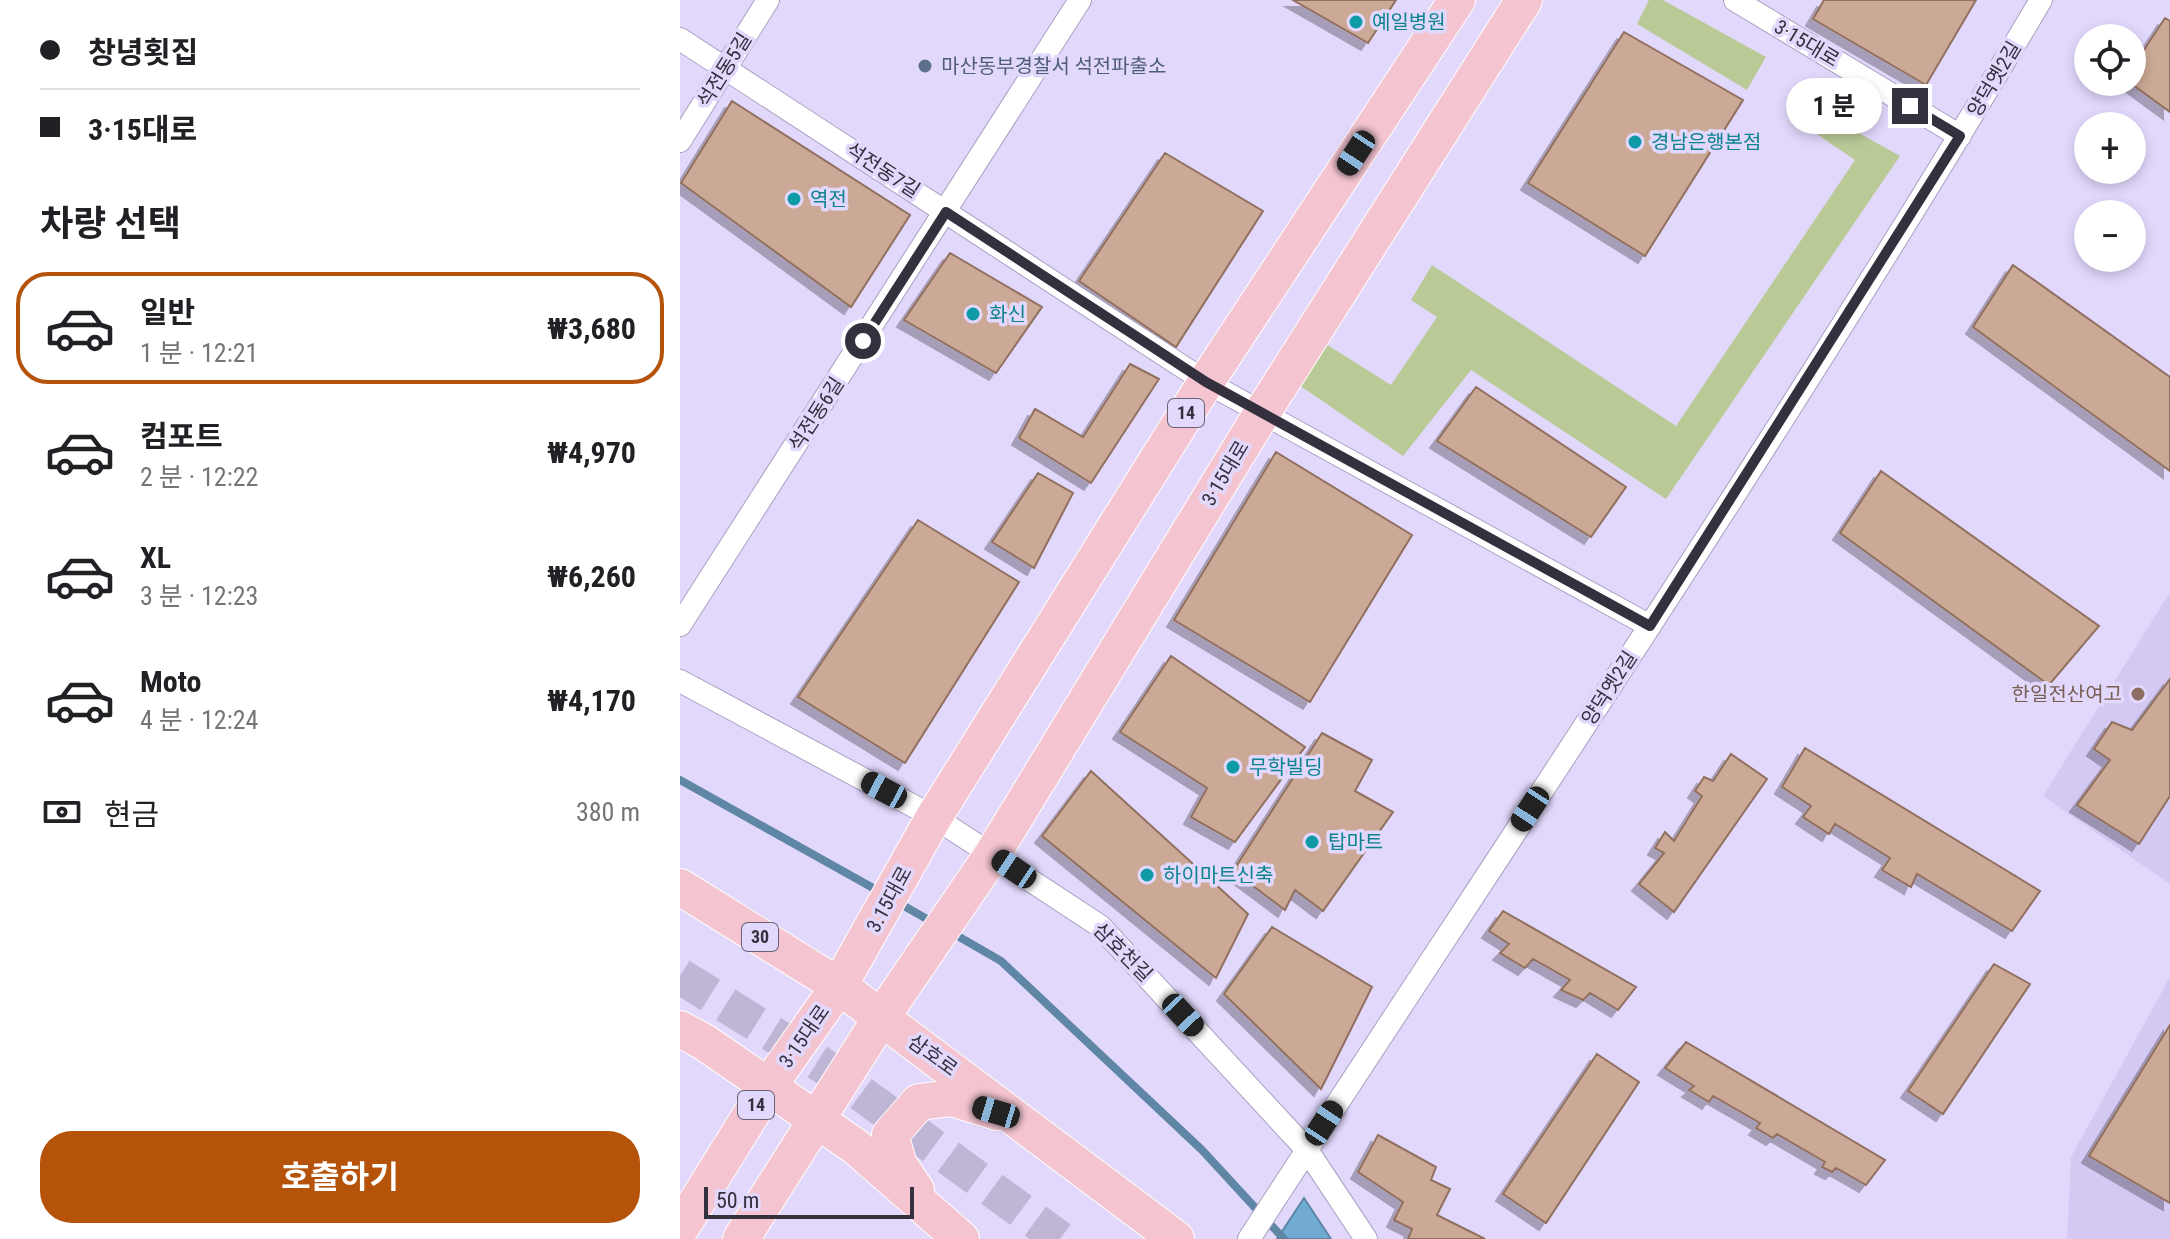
<!DOCTYPE html>
<html lang="ko">
<head>
<meta charset="utf-8">
<style>
  :root { --surface:#fff; --page:#f6f6f6; --text:#202124; --muted:#757577; --line:#e0e0e0; --accent:#b45309 }
  body { margin:0; font-family:"Roboto Condensed","Noto Sans KR",sans-serif; background:var(--page); color:var(--text); height:100vh; display:flex; flex-direction:column; font-size:30px; white-space:nowrap }
  * { box-sizing:border-box; margin:0 }
  p { font-size:26px; color:var(--muted) }
  .icon { flex:none; width:44px; height:44px; fill:none; stroke:currentColor; stroke-width:2; stroke-linecap:round; stroke-linejoin:round }
  .map { position:relative; flex:1; overflow:hidden }
  .drawer { display:flex; flex-direction:column; background:var(--surface); width:680px }
  .drawer>* { flex:none }
  .banner { display:grid; align-content:center; height:176px; padding:0 40px; background:var(--surface) }
  .controls { position:absolute; left:1394px; top:24px; display:grid; gap:16px }
  .controls a { display:grid; place-items:center; width:72px; height:72px; border-radius:50%; background:var(--surface); box-shadow:0 4px 12px #0003; font-size:40px }
  .scale { position:absolute; left:24px; bottom:20px; width:210px; box-sizing:border-box; padding-left:8px; border:4px solid #34303e; border-top:0; font-size:22px; line-height:28px; white-space:nowrap; color:#34303e; -webkit-text-stroke:6px #e2d8fc; paint-order:stroke }
  .end { position:absolute; width:36px; height:36px; margin:-18px; border:10px solid #34303e; background:#fff; box-shadow:0 0 0 4px #fff }
  .from { border-radius:50% }
  .bubble { position:absolute; height:56px; border-radius:28px; background:var(--surface); box-shadow:0 4px 12px #0003; font-size:26px; font-weight:700; line-height:56px; text-align:center }
  .car { position:absolute; width:24px; height:48px; margin:-24px -12px; border-radius:10px; box-shadow:0 0 6px 2px #0007; background:linear-gradient(#222 24%,#8ab4d8 0 40%,#222 0 76%,#8ab4d8 0 86%,#222 0) }
  .banner b { display:flex; align-items:center; gap:28px; height:76px; font-size:30px }
  .banner b+b { border-top:2px solid var(--line) }
  .banner i { width:20px; height:20px; background:var(--text) }
  ul { padding:0; list-style:none }
  li { display:flex; align-items:center; gap:24px; height:112px; margin:0 16px 12px; padding:0 24px; border:4px solid transparent; border-radius:32px }
  li div { flex:1 }
  li b { display:block; font-size:30px }
  li em { font-style:normal; font-weight:700 }
  li.current { border-color:var(--accent) }
  li>.icon { width:72px; height:72px; stroke-width:1.5 }
  h2 { padding:0 40px; font-size:36px; line-height:96px }
  .pay { display:flex; align-items:center; gap:20px; height:88px; padding:0 40px; font-size:30px }
  .pay p { margin-inline-start:auto }
  .cta { display:flex; gap:16px; margin-top:auto; padding:16px 40px }
  .cta a { flex:1; height:92px; border-radius:32px; background:var(--accent); color:#fff; font-size:32px; font-weight:700; line-height:92px; text-align:center }
  main { display:flex; flex:1; min-height:0 }
  .map>svg:first-child { display:block }
  .built { fill:#d4c9f2 }
  .green { fill:#baca97 }
  .water { fill:#71abd1; stroke:#5f86a5; stroke-width:2 }
  .lines { fill:none; stroke-linecap:round; stroke-linejoin:round }
  .stream { stroke:#5f86a5; stroke-width:8 }
  .building { fill:#cca996; stroke:#906f5e; stroke-width:2; filter:url(#shadow) }
  .primary-tunnel { stroke:#bfb6d6; stroke-width:36; stroke-dasharray:36 18; stroke-linecap:butt }
  .street-casing { stroke:#a9a0c1; stroke-width:24 }
  .primary-casing { stroke:#fff; stroke-width:38 }
  .street { stroke:#fff; stroke-width:22 }
  .primary { stroke:#f4c5d1; stroke-width:36 }
  .route { stroke:#34303e; stroke-width:10 }
  .culture-dot { fill:#0f9aa8; stroke:#e2d8fc; stroke-width:3 }
  .service-dot { fill:#5c6f8a; stroke:#e2d8fc; stroke-width:3 }
  .education-dot { fill:#8d6e63; stroke:#e2d8fc; stroke-width:3 }
  .labels { text-anchor:middle; stroke-width:7; stroke-linejoin:round; paint-order:stroke }
  .shield { fill:#e2d8fc; stroke:#686277; stroke-width:2 }
  .shield-label { font-size:18px; font-weight:bold; fill:#34303e }
  .culture-label { font-size:20px; fill:#0d838f; stroke:#e2d8fc; text-anchor:start }
  .street-label { font-size:20px; fill:#34303e; stroke:#e2d8fc }
  .service-label { font-size:20px; fill:#4e5e75; stroke:#e2d8fc; text-anchor:start }
  .education-label { font-size:20px; fill:#785e54; stroke:#e2d8fc; text-anchor:end }
</style>
</head>
<body>
<main>
<section class="drawer">
<div class="banner">
<b><i class="from"></i>창녕횟집</b>
<b><i></i>3·15대로</b>
</div>
<h2>차량 선택</h2>
<ul>
<li class="current"><svg class="icon" aria-label="car" viewBox="0 0 24 24"><path d="M5 17H2v-5l4-1 3-4h7l3 4 3 1v5h-3M9 17h6M6 11h13"/><circle cx="7" cy="17" r="2"/><circle cx="17" cy="17" r="2"/></svg><div><b>일반</b><p>1 분 · 12:21</p></div><em>₩3,680</em></li>
<li><svg class="icon" aria-label="car" viewBox="0 0 24 24"><path d="M5 17H2v-5l4-1 3-4h7l3 4 3 1v5h-3M9 17h6M6 11h13"/><circle cx="7" cy="17" r="2"/><circle cx="17" cy="17" r="2"/></svg><div><b>컴포트</b><p>2 분 · 12:22</p></div><em>₩4,970</em></li>
<li><svg class="icon" aria-label="car" viewBox="0 0 24 24"><path d="M5 17H2v-5l4-1 3-4h7l3 4 3 1v5h-3M9 17h6M6 11h13"/><circle cx="7" cy="17" r="2"/><circle cx="17" cy="17" r="2"/></svg><div><b>XL</b><p>3 분 · 12:23</p></div><em>₩6,260</em></li>
<li><svg class="icon" aria-label="car" viewBox="0 0 24 24"><path d="M5 17H2v-5l4-1 3-4h7l3 4 3 1v5h-3M9 17h6M6 11h13"/><circle cx="7" cy="17" r="2"/><circle cx="17" cy="17" r="2"/></svg><div><b>Moto</b><p>4 분 · 12:24</p></div><em>₩4,170</em></li>
</ul>
<div class="pay"><svg class="icon" aria-label="cash" viewBox="0 0 24 24"><path d="M3 7h18v10H3z"/><circle cx="12" cy="12" r="2"/></svg>현금<p>380 m</p></div>
<div class="cta"><a>호출하기</a></div>
</section>
<div class="map">
<svg width="1490" height="1239" viewBox="0 0 1490 1239">
  <defs>
    <filter id="shadow"><feDropShadow dx="-7" dy="7" stdDeviation="0" flood-color="#0004"/></filter>
  </defs>
  <rect width="100%" height="100%" fill="#e2d8fc"/>
  <!-- built -->
  <path class="built" d="M1490 592V884L1363 796Z
    M1490 977V1239H1387L1391 1157Z"/>
  <!-- green -->
  <path class="green" d="M969 0H983L1086 57 1067 90 957 24Z
    M1118 99 1220 156 986 499 791 370 723 456 616 383 646 344 711 385 757 317 731 300 752 265 996 426 1175 160 1110 116Z"/>
  <!-- water -->
  <path class="water" d="M624 1198 651 1239H597Z"/>
  <g class="lines">
    <!-- stream -->
    <path class="stream" d="M0 780 202 893
      M217 902 254 923
      M269 931 321 961 522 1150 604 1239"/>
  </g>
  <!-- building -->
  <path class="building" d="M613 0H716L688 43Z
    M1144 0H1296L1246 85 1133 19Z
    M1485 18 1490 21V112L1449 82H1452V68Z
    M944 32 1063 100 965 256 848 183Z
    M52 101 230 215 171 307 1 183Z
    M485 153 583 211 496 347 399 281Z
    M270 253 362 307 316 373 224 320Z
    M1333 265 1490 377V471L1293 327Z
    M450 364 479 379 411 483 339 438 355 409 403 437Z
    M796 387 946 487 911 537 757 441Z
    M596 452 732 535 630 702 494 620Z
    M1201 471 1419 626 1369 685 1160 533Z
    M358 473 393 493 354 568 312 542Z
    M238 520 339 582 225 763 118 697Z
    M491 656 625 747 555 842 511 817 527 788 440 732Z
    M1490 679V796L1459 844 1397 805 1430 760 1414 749 1432 722 1452 730Z
    M642 733 692 760 675 791 713 812 643 911 615 890 605 910 553 871Z
    M1125 748 1360 891 1332 931 1237 874 1231 887 1202 870 1210 858 1155 824 1149 834 1123 817 1131 806 1102 787Z
    M1051 754 1087 779 994 912 959 884 984 853 975 848 985 832 994 841 1022 796 1015 791 1024 777 1033 781Z
    M411 771 568 914 536 978 362 836Z
    M823 911 956 987 938 1010 910 993 903 1000 881 990 890 980 853 959 845 968 820 953 829 944 809 931Z
    M592 927 692 987 641 1089 544 994Z
    M1314 964 1350 984 1263 1114 1228 1091Z
    M1490 1025V1203L1409 1156Z
    M1006 1042 1205 1160 1186 1185 1156 1168 1152 1172 1142 1167 1145 1162 1097 1134 1093 1138 1076 1128 1080 1123 1033 1096 1029 1102 1009 1090 1014 1086 985 1068Z
    M917 1054 959 1082 866 1223 823 1194Z
    M698 1135 756 1167 751 1180 770 1189 757 1215 805 1239H728L732 1229 714 1220 723 1202 678 1172Z"/>
  <g class="lines">
    <!-- primary-tunnel -->
    <path class="primary-tunnel" d="M0 976 142 1065 380 1239"/>
    <!-- street casing -->
    <g class="street-casing">
      <path id="street" d="M1055 0 1280 136
        M0 39 526 382 970 626
        M0 141 88 0
        M0 625 400 0
        M0 681 254 817 420 926 627 1150 686 1239
        M569 1239C836 828 1111 422 1361 0"/>
    </g>
    <!-- primary casing -->
    <g class="primary-casing">
      <path id="primary" d="M0 887 159 986 496 1239
        M0 1029 24 1042 176 1147 281 1239
        M236 1190 219 1165 210 1135 239 1102 272 1098 317 1112
        M0 1229 88 1087 159 986 254 817 526 382 777 0
        M61 1239 201 1018 312 855 582 413 844 0"/>
    </g>
    <!-- street -->
    <use href="#street" class="street"/>
    <!-- primary -->
    <use href="#primary" class="primary"/>
  </g>
  <g class="lines">
    <!-- route -->
    <path class="route" d="M183 341 266 212 526 382 970 626 1280 136 1230 106"/>
  </g>
  <!-- markers -->
  <g class="culture-dot">
    <circle cx="676" cy="22" r="8"/>
    <circle cx="955" cy="142" r="8"/>
    <circle cx="114" cy="199" r="8"/>
    <circle cx="293" cy="314" r="8"/>
    <circle cx="553" cy="767" r="8"/>
    <circle cx="632" cy="842" r="8"/>
    <circle cx="467" cy="875" r="8"/>
  </g>
  <circle class="service-dot" cx="245" cy="66" r="8"/>
  <circle class="education-dot" cx="1458" cy="694" r="8"/>
  <g class="labels">
    <!-- shield labels -->
    <g class="shield">
      <rect x="488" y="399" width="36" height="28" rx="6"/>
      <rect x="62" y="923" width="36" height="28" rx="6"/>
      <rect x="58" y="1091" width="36" height="28" rx="6"/>
    </g>
    <g class="shield-label">
      <text x="506" y="419">14</text>
      <text x="80" y="943">30</text>
      <text x="76" y="1111">14</text>
    </g>
    <!-- culture labels -->
    <g class="culture-label">
      <text x="692" y="29">예일병원</text>
      <text x="971" y="149">경남은행본점</text>
      <text x="130" y="206">역전</text>
      <text x="309" y="321">화신</text>
      <text x="569" y="774">무학빌딩</text>
      <text x="648" y="849">탑마트</text>
      <text x="483" y="882">하이마트신축</text>
    </g>
    <!-- street labels -->
    <g class="street-label">
      <text transform="translate(1127 43) rotate(31)" y="7">3·15대로</text>
      <text transform="translate(44 70) rotate(-58)" y="7">석전동5길</text>
      <text transform="translate(1314 79) rotate(-59)" y="7">양덕옛2길</text>
      <text transform="translate(203 170) rotate(33)" y="7">석전동7길</text>
      <text transform="translate(136 414) rotate(-57)" y="7">석전동6길</text>
      <text transform="translate(545 473) rotate(-59)" y="7">3·15대로</text>
      <text transform="translate(929 688) rotate(-57)" y="7">양덕옛2길</text>
      <text transform="translate(209 899) rotate(-61)" y="7">3.15대로</text>
      <text transform="translate(443 952) rotate(45)" y="7">삼호천길</text>
      <text transform="translate(124 1036) rotate(-55)" y="7">3·15대로</text>
      <text transform="translate(253 1055) rotate(36)" y="7">삼호로</text>
    </g>
    <!-- service labels -->
    <g class="service-label">
      <text x="261" y="73">마산동부경찰서 석전파출소</text>
    </g>
    <!-- education labels -->
    <g class="education-label">
      <text x="1442" y="701">한일전산여고</text>
    </g>
  </g>
</svg>
<div class="controls">
<a><svg class="icon" aria-label="locate" viewBox="0 0 24 24"><circle cx="12" cy="12" r="6"/><path d="M12 2v4M12 18v4M2 12h4M18 12h4"/></svg></a>
<a>+</a>
<a>−</a>
</div>
<div class="scale">50 m</div>
<i class="end from" style="left:183px;top:341px"></i>
<i class="end" style="left:1230px;top:106px"></i>
<div class="bubble" style="left:1106px;top:78px;width:96px">1 분</div>
<i class="car" style="left:676px;top:153px;rotate:213deg"></i>
<i class="car" style="left:204px;top:790px;rotate:298deg"></i>
<i class="car" style="left:850px;top:809px;rotate:213deg"></i>
<i class="car" style="left:334px;top:869px;rotate:304deg"></i>
<i class="car" style="left:503px;top:1015px;rotate:137deg"></i>
<i class="car" style="left:316px;top:1112px;rotate:287deg"></i>
<i class="car" style="left:644px;top:1123px;rotate:33deg"></i>
</div>
</main>
</body>
</html>
